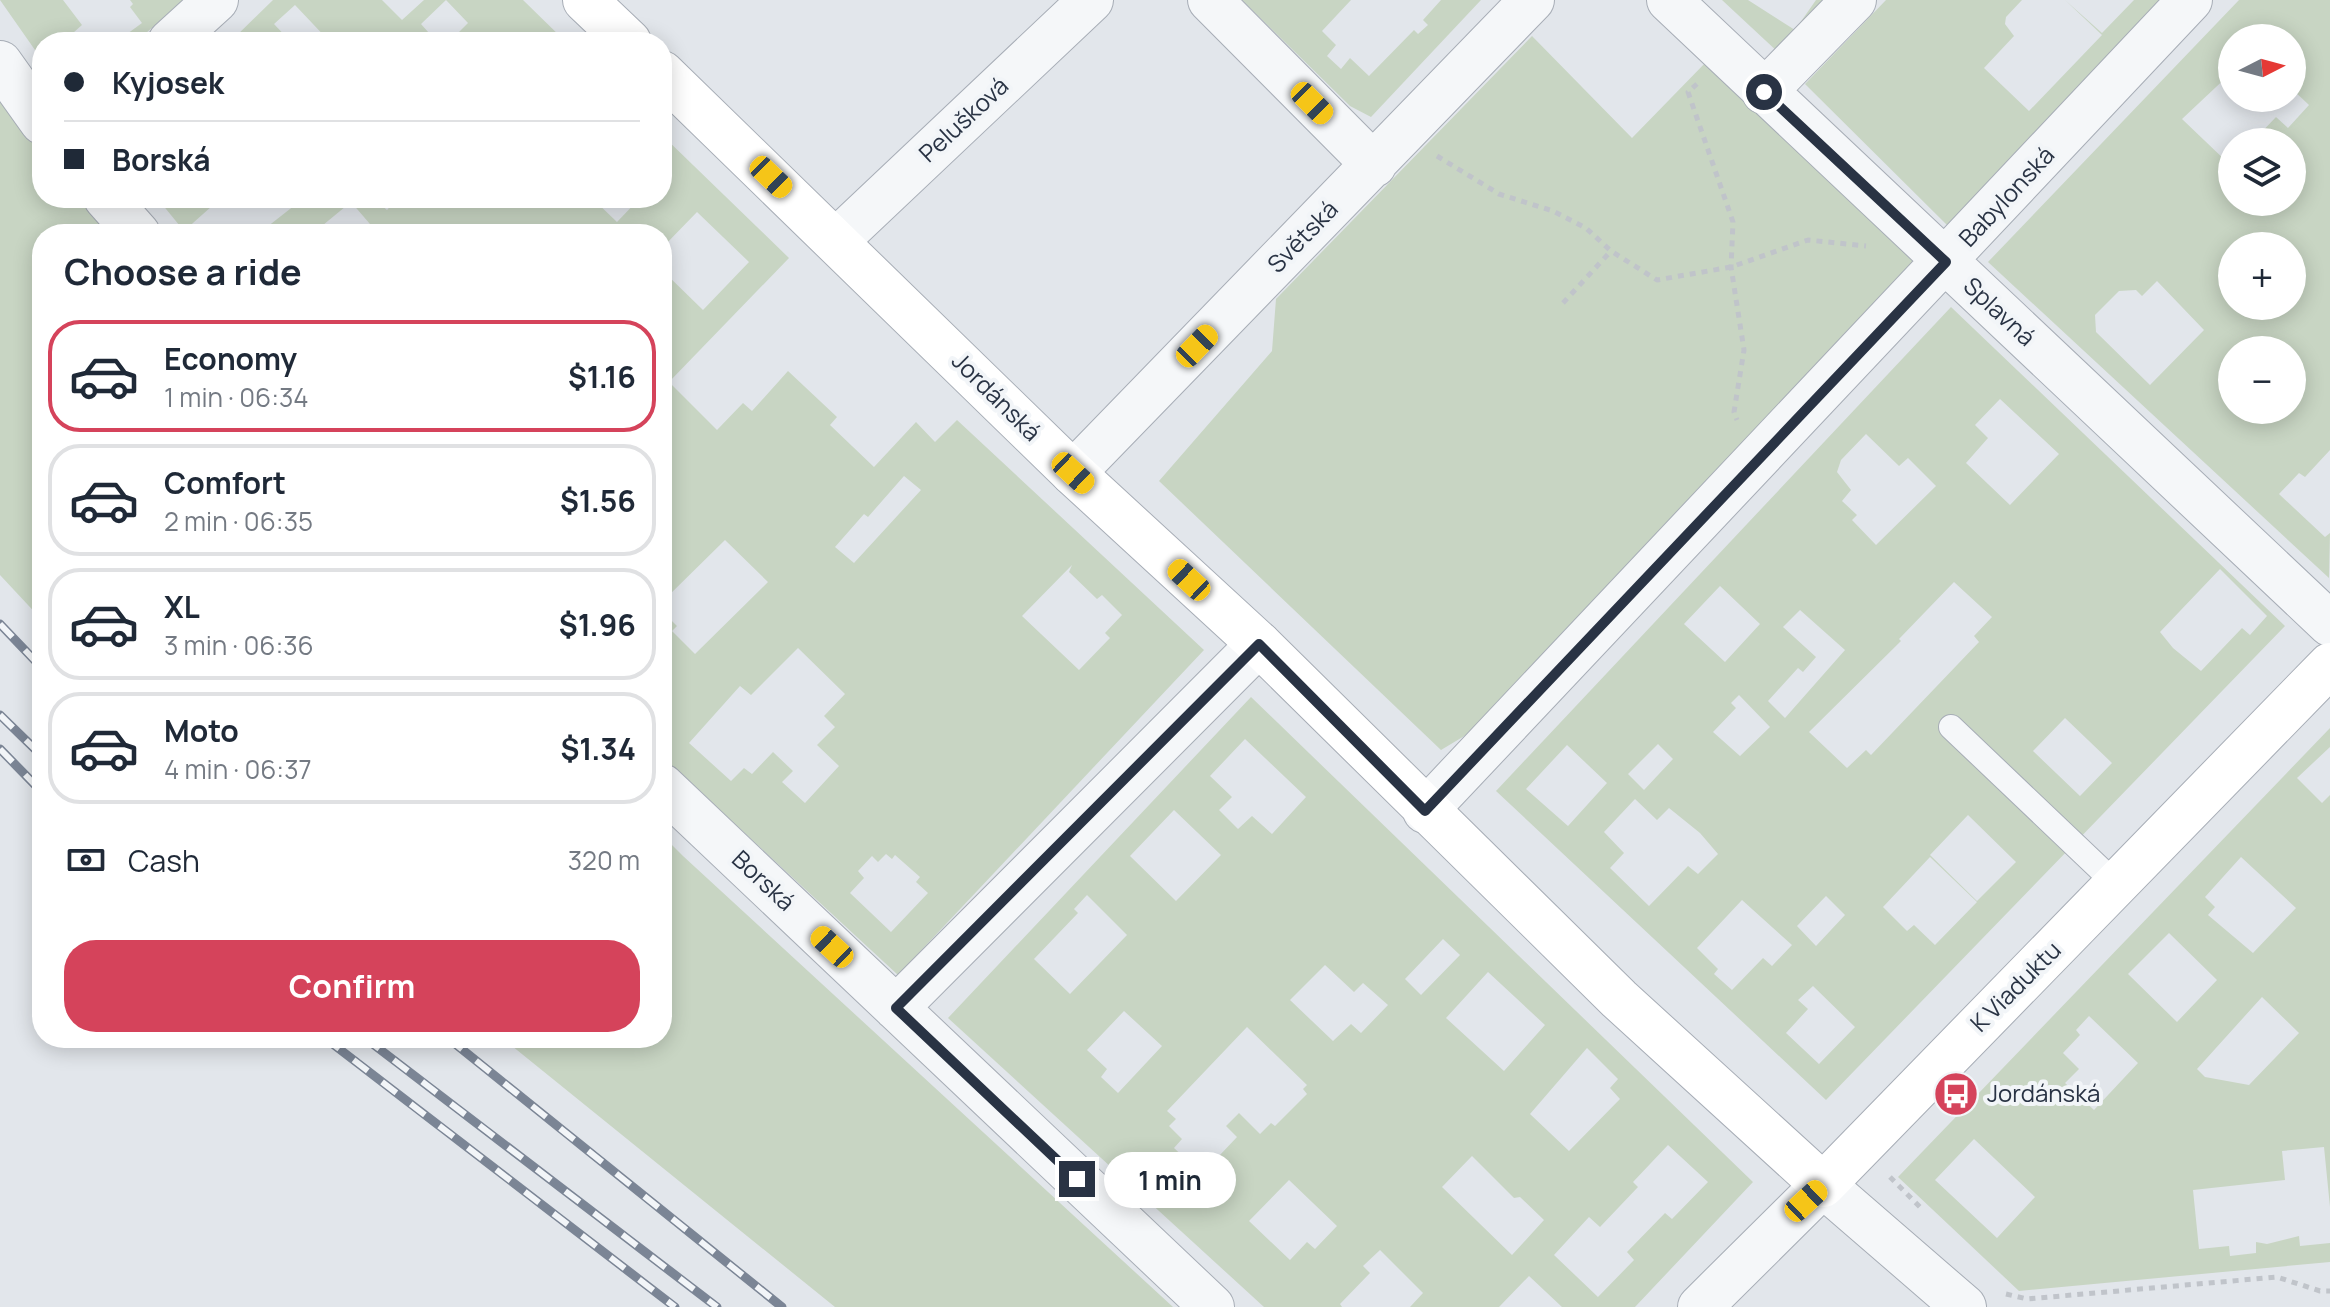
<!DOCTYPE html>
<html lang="en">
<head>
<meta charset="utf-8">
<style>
  :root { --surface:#fff; --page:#f6f6f7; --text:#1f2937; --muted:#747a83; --line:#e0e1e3; --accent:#d5435b }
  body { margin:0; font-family:Manrope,sans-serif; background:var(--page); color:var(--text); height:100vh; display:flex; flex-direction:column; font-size:30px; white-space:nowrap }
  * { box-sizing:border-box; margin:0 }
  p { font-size:26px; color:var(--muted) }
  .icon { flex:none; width:44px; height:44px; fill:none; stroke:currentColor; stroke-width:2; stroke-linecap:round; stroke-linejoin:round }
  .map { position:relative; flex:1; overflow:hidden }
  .side { position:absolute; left:32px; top:224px; width:640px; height:824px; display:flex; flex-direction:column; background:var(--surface); border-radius:32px; box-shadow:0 4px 20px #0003 }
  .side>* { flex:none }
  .guide { position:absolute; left:32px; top:32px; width:640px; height:176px; border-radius:32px; box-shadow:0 4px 20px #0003; display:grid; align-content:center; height:176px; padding:0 32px; background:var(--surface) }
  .needle { width:52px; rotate:84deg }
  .fabs { position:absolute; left:2218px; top:24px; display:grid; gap:16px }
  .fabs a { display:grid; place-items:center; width:88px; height:88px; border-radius:50%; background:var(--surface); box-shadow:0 4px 20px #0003; font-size:40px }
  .end { position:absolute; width:36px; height:36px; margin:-18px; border:10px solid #293344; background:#fff; box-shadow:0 0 0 4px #fff }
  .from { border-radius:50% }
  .bubble { position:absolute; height:56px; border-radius:28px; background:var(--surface); box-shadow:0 4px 20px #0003; font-size:26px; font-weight:700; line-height:56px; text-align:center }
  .car { position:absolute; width:24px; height:48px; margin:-24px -12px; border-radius:10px; box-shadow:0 0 6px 2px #0007; background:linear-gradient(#f5c518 24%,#345 0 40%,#f5c518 0 76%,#345 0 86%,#f5c518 0) }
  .guide b { display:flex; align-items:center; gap:28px; height:76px; font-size:30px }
  .guide b+b { border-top:2px solid var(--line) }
  .guide i { width:20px; height:20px; background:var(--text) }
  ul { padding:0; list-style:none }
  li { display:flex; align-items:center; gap:24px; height:112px; margin:0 16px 12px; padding:0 16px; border:4px solid var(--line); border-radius:32px }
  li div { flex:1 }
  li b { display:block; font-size:30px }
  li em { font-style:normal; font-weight:700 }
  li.active { border-color:var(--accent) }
  li>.icon { width:72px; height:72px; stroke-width:1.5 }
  h2 { padding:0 32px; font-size:36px; line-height:96px }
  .pay { display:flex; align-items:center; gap:20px; height:88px; padding:0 32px; font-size:30px }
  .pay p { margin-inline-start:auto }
  .primary-button { display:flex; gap:16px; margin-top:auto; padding:16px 32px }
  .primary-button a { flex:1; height:92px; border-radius:32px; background:var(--accent); color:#fff; font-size:32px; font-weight:700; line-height:92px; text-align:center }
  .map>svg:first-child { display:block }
  .green { fill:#c8d5c3; fill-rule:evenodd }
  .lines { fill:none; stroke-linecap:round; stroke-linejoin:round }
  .lane-casing { stroke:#a7adb6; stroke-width:26 }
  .street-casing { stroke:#a7adb6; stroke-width:46 }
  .secondary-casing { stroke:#a7adb6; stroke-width:46 }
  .path { stroke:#c0c4ca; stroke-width:5; stroke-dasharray:6 6; stroke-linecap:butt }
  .lane { stroke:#f5f7f9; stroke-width:24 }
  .street { stroke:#f5f7f9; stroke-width:44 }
  .secondary { stroke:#fff; stroke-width:44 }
  .rail-casing { stroke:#7b8595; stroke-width:9 }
  .rail { stroke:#f2f5f8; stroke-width:6; stroke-dasharray:18; stroke-linecap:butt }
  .route { stroke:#293344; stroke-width:10 }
  .labels { text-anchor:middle; stroke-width:8; stroke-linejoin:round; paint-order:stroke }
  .street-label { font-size:24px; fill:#293344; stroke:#f2f5f8 }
  .poi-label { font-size:24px; fill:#293344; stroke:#f2f5f8; text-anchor:start }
</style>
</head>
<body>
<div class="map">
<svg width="2330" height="1307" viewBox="0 0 2330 1307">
  <rect width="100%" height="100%" fill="#e2e6eb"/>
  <!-- green -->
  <path class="green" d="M0 0H63L82 25 73 33 79 42H42V60Z
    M130 0H183L136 42H116L142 23 130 7 133 4Z
    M273 0H382L402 20 424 0H523L566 42H449L468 23 446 0 421 24 437 42H330L295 5 274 24 291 42H230Z
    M1242 0H1351L1322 31 1336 45 1327 56 1341 69 1350 58 1369 76 1414 30 1418 34 1428 25 1423 20 1441 0H1481L1371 117 1350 106Z
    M1722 0H1748L1795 30 1816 0H1830L1780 54Z
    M1886 0H2022L2006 17 2005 24 2014 36 1984 68 2029 111 2102 35 2065 0 2102 33 2134 0H2164L1948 226 1805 84Z
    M2239 0H2330V450L2305 477 2299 473 2279 494 2325 537 2330 533 2329 578 1988 262ZM2232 38H2292V89L2309 105 2288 128 2276 117 2254 140 2251 138 2247 142H2292V163L2300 171 2292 179V202H2232V157L2227 162 2182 119 2232 72ZM2232 246H2292V306H2232ZM2157 281 2204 330 2150 385 2096 332 2095 315 2119 291 2136 290 2142 296ZM2232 350H2292V410H2232Z
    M1532 36 1632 138 1708 60 1917 252 1918 273 1481 726 1441 750 1159 481 1272 351 1276 299Z
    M0 86 42 138V198H90L112 225 106 234H42V620L0 575Z
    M662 135 789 258 669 382 717 430 743 403 752 411 788 371 837 417 830 425 874 467 916 422 935 442 957 420 1204 650 898 975 697 789 662 768V611L677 626 672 631 695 654 768 582 725 540 662 602V270L703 310 749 262 697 212 662 248V234H608L602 229 597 234H373L376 231 351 202 317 230 319 234H258L304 198H373L387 210 398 198H592L617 222 640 198H662ZM904 476 921 490 854 563 835 547 864 514 868 517ZM1072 565 1069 572 1097 599 1102 595 1122 615 1105 633 1110 638 1079 670 1022 616ZM798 648 845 694 824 716 835 727 817 745 839 766 805 803 782 782 793 771 773 752 752 774 744 768 731 781 689 743 740 686 751 695ZM886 854 892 859 895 855 920 877 916 882 928 893 891 932 850 893 864 878 858 871 872 856 878 862Z
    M157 198H221L184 231Z
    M1951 307 2285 626 1826 1100 1496 791ZM2000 399 2059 454 2010 505 1966 463 1988 438 1975 425ZM1866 434 1899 466 1908 458 1936 486 1876 545 1852 520 1857 515 1842 501 1851 490 1837 472 1841 460ZM2220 569 2267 616 2250 635 2242 628 2201 671 2173 648 2160 632ZM1954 582 1992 617 1974 636 1979 642 1871 755 1866 750 1847 768 1809 732 1901 641 1899 639ZM1720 586 1760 624 1725 662 1684 624ZM1800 610 1845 650 1785 718 1768 701 1798 668 1803 672 1816 657 1783 627ZM1739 695 1770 727 1740 756 1713 732 1736 708 1731 703ZM2065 718 2112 763 2080 796 2033 751ZM1658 744 1673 759 1644 790 1628 774ZM1567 745 1607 783 1568 826 1526 789ZM1635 799 1657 820 1669 808 1700 833 1718 854 1698 874 1688 866 1649 906 1610 868 1624 853 1604 832ZM1968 815 2016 862 1977 901 1930 855ZM1930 857 1977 902 1935 945 1914 925 1907 931 1883 907ZM1826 896 1845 915 1816 946 1797 926ZM1742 900 1792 945 1772 966 1763 958 1732 990 1714 974 1718 969 1697 948ZM1813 986 1855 1027 1819 1064 1786 1033 1808 1009 1798 1000Z
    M1251 697 1753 1182 1635 1307H1562L1529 1276 1499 1307H1410L1423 1293 1380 1250 1363 1266 1370 1273 1340 1304 1342 1307H1264L948 1018ZM1245 739 1306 797 1272 834 1252 816 1238 829 1219 810 1232 797 1210 776ZM1174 810 1221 855 1176 901 1130 856ZM1087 895 1127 935 1070 994 1034 959 1078 913 1074 909ZM1443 939 1460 955 1421 995 1405 979ZM1325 965 1354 992 1363 983 1388 1005 1361 1033 1351 1024 1333 1041 1290 1000ZM1488 972 1545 1025 1504 1071 1446 1018ZM1124 1011 1162 1046 1118 1093 1101 1077 1107 1069 1087 1050ZM1247 1027 1307 1085 1303 1089 1307 1094 1275 1126 1271 1123 1260 1134 1239 1113 1226 1126 1237 1137 1202 1174 1174 1148 1182 1139 1169 1126 1176 1119 1167 1111ZM1587 1048 1618 1079 1610 1088 1620 1099 1569 1151 1530 1114ZM1668 1145 1708 1182 1672 1219 1665 1213 1627 1252 1634 1260 1598 1297 1554 1255 1589 1217 1600 1227 1638 1187 1633 1182ZM1472 1156 1514 1198 1520 1197 1544 1220 1512 1255 1442 1187ZM1289 1180 1337 1226 1315 1249 1307 1242 1290 1260 1249 1221Z
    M2330 728V747L2297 778 2322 803 2330 795V1207L2324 1147 2282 1151 2285 1180 2193 1190 2199 1249 2229 1246 2230 1256 2256 1253V1242L2267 1244 2299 1236 2300 1246 2330 1243V1262L2019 1291 1898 1177ZM2241 857 2296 908 2253 953 2208 915 2215 907 2205 897ZM2169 933 2217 980 2177 1022 2128 974ZM2262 997 2299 1033 2249 1085 2205 1077 2197 1069ZM2089 1016 2138 1063 2094 1110 2065 1083 2079 1069 2063 1053 2080 1035 2076 1030ZM1974 1139 2035 1197 1997 1238 1935 1180Z
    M662 835 683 856 1173 1307H835L502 1038H662Z"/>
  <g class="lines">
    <!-- lane casing -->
    <g class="lane-casing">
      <path id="lane" d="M1951 727 2117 885"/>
    </g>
    <!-- street casing -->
    <g class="street-casing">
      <path id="street" d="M1210 0 1374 165
        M1669 0 2330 624
        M170 42 216 0
        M0 63 42 122
        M1764 92 1854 0
        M106 198 138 234
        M837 240 1091 0
        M1073 473 1532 0
        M662 786 1212 1307
        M1425 811 2190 0
        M896 1008 1259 644
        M1700 1307 1823 1185 1964 1307"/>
    </g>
    <!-- secondary casing -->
    <g class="secondary-casing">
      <path id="secondary" d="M585 0 629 42
        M662 73 1073 473 1259 644 1619 999 1823 1185 2330 665"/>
    </g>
    <!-- path -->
    <path class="path" d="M1697 84 1688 92 1733 222 1731 267 1744 350 1734 412 1737 420
      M1437 156 1499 194 1553 211 1586 228 1611 251 1657 280 1731 267 1808 240 1866 246
      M1563 303 1611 251
      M1890 1177 1923 1210
      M2006 1294 2027 1299 2277 1277 2320 1291H2330"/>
    <!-- lane -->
    <use href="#lane" class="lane"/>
    <!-- street -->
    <use href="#street" class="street"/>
    <!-- secondary -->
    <use href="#secondary" class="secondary"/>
    <!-- rail casing -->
    <g class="rail-casing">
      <path id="rail" d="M0 624 42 668
        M0 715 42 756
        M0 749 42 792
        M325 1038 675 1307
        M365 1038 717 1307
        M448 1038 782 1307"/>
    </g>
    <!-- rail -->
    <use href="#rail" class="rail"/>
  </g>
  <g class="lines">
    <!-- route -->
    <path class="route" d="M1077 1179 896 1008 1259 644 1425 811 1946 262 1764 92"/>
  </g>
  <!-- icons -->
  <defs>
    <g id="bus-disc" transform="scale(2.3)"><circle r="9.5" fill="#d5435b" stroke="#f2f5f8"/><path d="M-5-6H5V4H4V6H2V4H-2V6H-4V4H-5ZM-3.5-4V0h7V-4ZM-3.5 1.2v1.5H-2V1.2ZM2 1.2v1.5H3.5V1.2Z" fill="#fff"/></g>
  </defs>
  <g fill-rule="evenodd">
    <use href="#bus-disc" x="1956" y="1094"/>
  </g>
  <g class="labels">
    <!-- street labels -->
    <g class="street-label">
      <text transform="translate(964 120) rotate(-43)" y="8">Pelušková</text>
      <text transform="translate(2007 197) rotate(-47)" y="8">Babylonská</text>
      <text transform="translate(1303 237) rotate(-46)" y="8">Světská</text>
      <text transform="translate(1999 312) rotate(43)" y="8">Splavná</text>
      <text transform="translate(996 397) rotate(45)" y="8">Jordánská</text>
      <text transform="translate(763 881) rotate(43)" y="8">Borská</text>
      <text transform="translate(2016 987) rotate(-45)" y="8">K Viaduktu</text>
    </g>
    <!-- poi labels -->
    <g class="poi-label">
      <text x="1987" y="1102">Jordánská</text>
    </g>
  </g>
</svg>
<div class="fabs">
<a><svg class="needle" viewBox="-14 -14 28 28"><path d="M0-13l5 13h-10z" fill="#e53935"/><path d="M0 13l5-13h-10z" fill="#747a83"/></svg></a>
<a><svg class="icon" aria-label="layers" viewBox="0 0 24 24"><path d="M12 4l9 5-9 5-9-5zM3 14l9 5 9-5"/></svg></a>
<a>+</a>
<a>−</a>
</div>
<i class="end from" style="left:1764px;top:92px"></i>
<i class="end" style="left:1077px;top:1179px"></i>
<div class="bubble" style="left:1104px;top:1152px;width:132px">1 min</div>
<i class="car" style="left:1312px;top:103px;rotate:135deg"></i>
<i class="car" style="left:771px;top:177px;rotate:134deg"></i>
<i class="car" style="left:1197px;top:346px;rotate:44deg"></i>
<i class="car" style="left:1073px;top:473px;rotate:133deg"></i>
<i class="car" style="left:1189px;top:580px;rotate:313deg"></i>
<i class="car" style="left:832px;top:947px;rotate:313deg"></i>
<i class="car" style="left:1806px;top:1201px;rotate:47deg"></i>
<div class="guide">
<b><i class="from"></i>Kyjosek</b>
<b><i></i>Borská</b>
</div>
<section class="side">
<h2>Choose a ride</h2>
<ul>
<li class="active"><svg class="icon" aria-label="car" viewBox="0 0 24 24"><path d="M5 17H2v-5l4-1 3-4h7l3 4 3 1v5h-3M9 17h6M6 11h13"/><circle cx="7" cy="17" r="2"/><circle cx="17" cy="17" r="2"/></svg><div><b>Economy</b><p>1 min · 06:34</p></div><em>$1.16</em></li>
<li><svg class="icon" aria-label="car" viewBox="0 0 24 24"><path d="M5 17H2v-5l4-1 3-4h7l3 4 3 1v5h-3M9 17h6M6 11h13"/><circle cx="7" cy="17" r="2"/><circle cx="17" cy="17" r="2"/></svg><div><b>Comfort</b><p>2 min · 06:35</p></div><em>$1.56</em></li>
<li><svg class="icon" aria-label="car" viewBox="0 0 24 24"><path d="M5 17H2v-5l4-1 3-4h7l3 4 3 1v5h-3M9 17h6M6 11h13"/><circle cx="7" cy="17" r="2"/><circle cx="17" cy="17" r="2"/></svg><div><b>XL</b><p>3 min · 06:36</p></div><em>$1.96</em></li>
<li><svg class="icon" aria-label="car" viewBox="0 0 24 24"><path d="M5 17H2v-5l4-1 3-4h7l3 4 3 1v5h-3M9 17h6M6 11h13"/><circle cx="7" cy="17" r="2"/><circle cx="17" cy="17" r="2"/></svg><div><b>Moto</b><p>4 min · 06:37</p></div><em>$1.34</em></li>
</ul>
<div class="pay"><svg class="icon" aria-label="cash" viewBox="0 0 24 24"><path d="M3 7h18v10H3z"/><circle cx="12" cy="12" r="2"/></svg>Cash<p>320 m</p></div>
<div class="primary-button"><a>Confirm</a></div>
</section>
</div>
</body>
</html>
